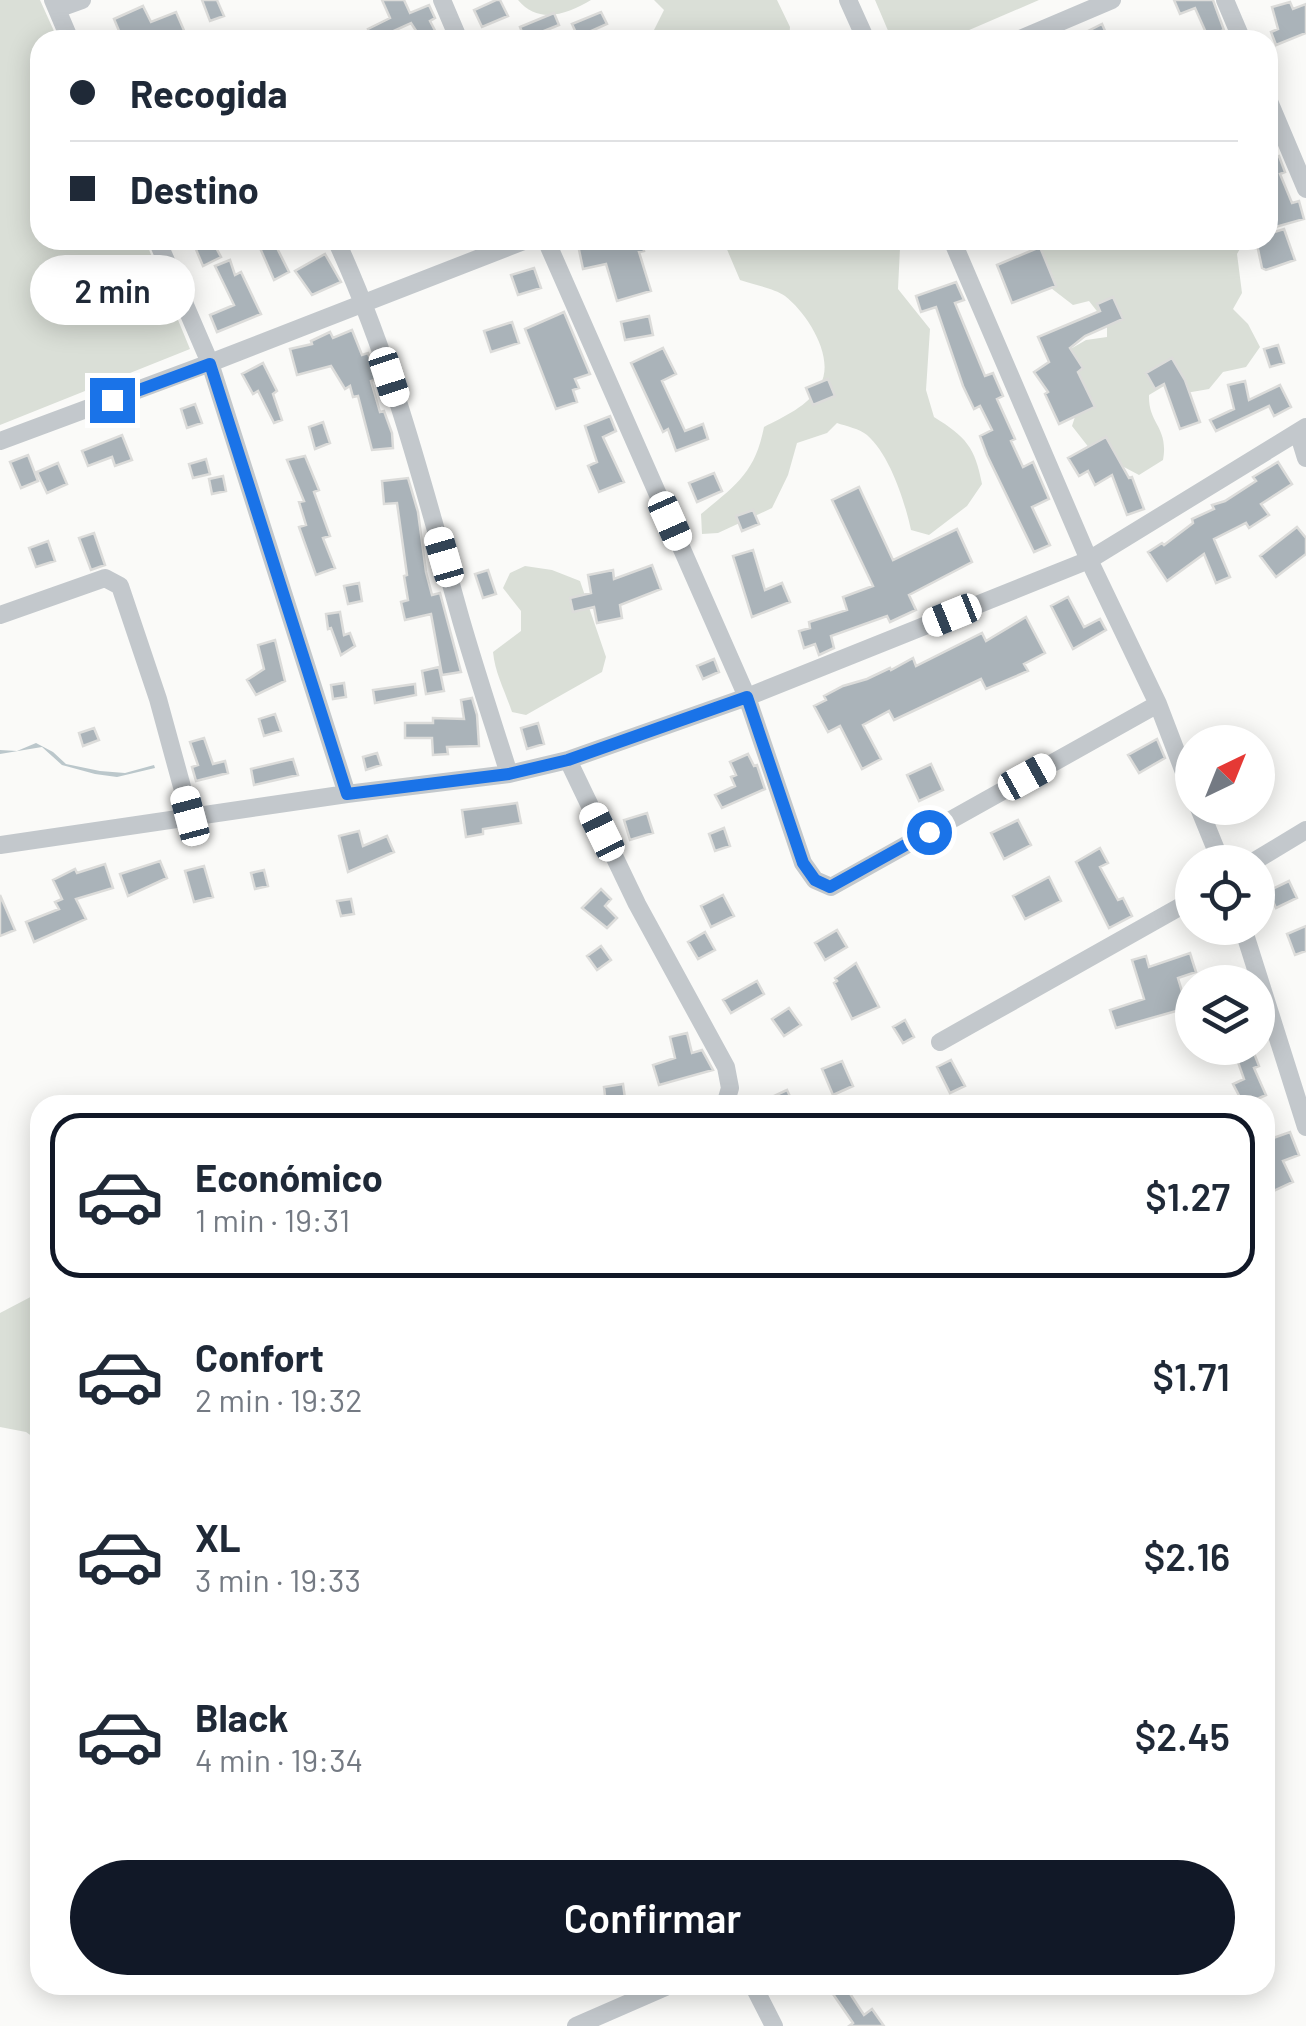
<!DOCTYPE html>
<html lang="es">
<head>
<meta charset="utf-8">
<style>
  :root { --surface:#fff; --page:#f6f6f7; --text:#1f2937; --muted:#747a83; --line:#e0e1e3; --accent:#111827 }
  body { margin:0; font-family:Barlow,sans-serif; background:var(--page); color:var(--text); height:100vh; display:flex; flex-direction:column; font-size:38px; white-space:nowrap }
  * { box-sizing:border-box; margin:0 }
  p { font-size:32px; color:var(--muted) }
  .icon { flex:none; width:55px; height:55px; fill:none; stroke:currentColor; stroke-width:2; stroke-linecap:round; stroke-linejoin:round }
  .map { position:relative; flex:1; overflow:hidden }
  .side { position:absolute; left:30px; top:1095px; width:1245px; height:900px; display:flex; flex-direction:column; background:var(--surface); border-radius:30px; box-shadow:0 5px 25px #0003 }
  .side>* { flex:none }
  .hud { position:absolute; left:30px; top:30px; width:1248px; height:220px; border-radius:30px; box-shadow:0 5px 25px #0003; display:grid; align-content:center; height:220px; padding:0 40px; background:var(--surface) }
  .needle { width:65px; rotate:43deg }
  .fabs { position:absolute; left:1175px; top:725px; display:grid; gap:20px }
  .fabs a { display:grid; place-items:center; width:100px; height:100px; border-radius:50%; background:var(--surface); box-shadow:0 5px 25px #0003; font-size:50px }
  .end { position:absolute; width:45px; height:45px; margin:-22px; border:12px solid #1a73e8; background:#fff; box-shadow:0 0 0 5px #fff }
  .from { border-radius:50% }
  .bubble { position:absolute; height:70px; border-radius:35px; background:var(--surface); box-shadow:0 5px 25px #0003; font-size:32px; font-weight:600; line-height:70px; text-align:center }
  .car { position:absolute; width:30px; height:60px; margin:-30px -15px; border-radius:12px; box-shadow:0 0 8px 2px #0007; background:linear-gradient(#fff 24%,#345 0 40%,#fff 0 76%,#345 0 86%,#fff 0) }
  .hud b { display:flex; align-items:center; gap:35px; height:95px; font-size:38px }
  .hud b+b { border-top:2px solid var(--line) }
  .hud i { width:25px; height:25px; background:var(--text) }
  ul { padding:18px 0 0; list-style:none }
  li { display:flex; align-items:center; gap:30px; height:165px; margin:0 20px 15px; padding:0 20px; border:5px solid transparent; border-radius:30px }
  li div { flex:1 }
  li b { display:block; font-size:38px }
  li em { font-style:normal; font-weight:600 }
  li.on { border-color:var(--accent) }
  li>.icon { width:90px; height:90px; stroke-width:1.5 }
  .primary-button { display:flex; gap:20px; margin-top:auto; padding:20px 40px }
  .primary-button a { flex:1; height:115px; border-radius:60px; background:var(--accent); color:#fff; font-size:40px; font-weight:600; line-height:115px; text-align:center }
  .map>svg:first-child { display:block }
  .green { fill:#dadfd7 }
  .water { fill:#bbc7cb }
  .building { fill:#aab3b9; stroke:#dcdcda; stroke-width:2.5 }
  .lines { fill:none; stroke-linecap:round; stroke-linejoin:round }
  .minor { stroke:#c3c8cc; stroke-width:18 }
  .route { stroke:#1a73e8; stroke-width:12 }
</style>
</head>
<body>
<div class="map">
<svg width="1306" height="2026" viewBox="0 0 1306 2026">
  <rect width="100%" height="100%" fill="#fafaf8"/>
  <!-- green -->
  <path class="green" d="M0 0H40L58 40H40V240H145L190 349 0 425Z
    M518 0H591C567 14 539 25 518 0Z
    M654 0H777L790 27 789 40H620L653 32 664 10Z
    M875 0H1039L946 40H892Z
    M723 240H896L900 248 898 289 930 329 926 390 934 417C966 437 975 447 982 484L967 506 929 535 911 530C905 502 890 455 867 435 860 429 846 426 837 423L827 433 797 443 788 475 772 508 718 533 702 534 701 514C736 485 755 473 764 427 783 417 809 406 820 385 836 358 807 313 785 296 774 288 754 285 740 280Z
    M1028 240H1245L1237 254 1242 293 1233 309 1248 324 1260 347 1246 367 1223 372 1209 389 1186 393 1164 386 1149 395C1148 424 1169 427 1163 460L1139 475 1090 449 1072 426 1085 386 1064 375 1055 358 1086 340 1107 337V324L1089 301 1073 305 1047 285Z
    M525 566 552 570 580 581 606 657 602 672 526 715 512 712C505 691 495 673 493 652L521 631V611L503 588 510 573Z
    M40 1292V1442L26 1432 0 1427V1313Z"/>
  <!-- water -->
  <path class="water" d="M36 743 53 752 66 764 100 771 125 773 154 765 155 768 117 777 95 774 62 765 42 747 0 754V750L17 751Z"/>
  <!-- building -->
  <path class="building" d="M202 0H217L224 16 210 21Z
    M382 0H404L410 13 429 5 435 18 430 21 440 40H422L411 23 374 40 368 29 390 18Z
    M496 0H500L508 16 482 27 474 10Z
    M1174 0H1213L1224 30 1208 37 1195 8 1180 14Z
    M1290 2 1293 9 1306 4V33L1276 45 1271 32 1278 29 1272 7Z
    M143 6 151 22 176 12 186 35 173 40H136L133 33 122 38 114 19Z
    M601 12 607 24 578 37 572 24Z
    M554 13 559 25 539 33 543 40H525L520 27Z
    M1102 24 1109 40H1092L1088 31Z
    M1268 145 1273 158 1279 156 1285 172 1280 174 1292 203 1299 201 1304 219 1272 228 1268 211Z
    M1284 229 1295 260 1266 270 1262 268 1256 240H1268V234Z
    M192 240H212L221 257 203 266Z
    M577 240H641L644 251 639 252 651 291 617 301 606 264 583 269Z
    M276 246 289 272 274 280 260 248Z
    M1040 247 1056 286 1012 303 997 265Z
    M325 254 341 282 312 295 295 271Z
    M230 260 235 275 241 272 261 314 217 332 210 315 234 305 215 266Z
    M534 268 541 288 518 295 511 275Z
    M956 282 964 300 955 303 985 376 993 373 1003 396 997 399 1015 439 1011 441 1023 467 1033 462 1049 499 1032 507 1050 545 1034 552 987 455 980 436 992 430 980 406 974 409 963 386 936 307 921 312 916 296Z
    M1113 297 1123 319 1085 336 1070 348 1083 368 1078 372 1095 407 1059 424 1045 394 1048 392 1034 372 1049 362 1038 337 1100 311 1097 304Z
    M564 312 590 374 575 379 579 388 573 390 577 402 556 409 525 329Z
    M649 316 653 335 625 340 621 322Z
    M512 322 519 343 491 352 484 331Z
    M352 330 362 355 368 353 373 367 377 379 371 381 380 412 384 411 392 433 393 448 372 450 358 396 353 397 350 386 345 389 331 366 297 375 290 349 312 344 311 341 330 332 333 338Z
    M1278 345 1284 363 1270 367 1264 349Z
    M663 348 676 374 662 381 685 431 703 424 708 439 676 451 668 429 663 432 631 363Z
    M1172 358 1185 380 1200 422 1180 429 1164 384 1155 389 1146 373Z
    M263 363 277 391 273 394 282 420 274 423 258 391 253 394 242 374Z
    M828 379 835 396 813 405 806 388Z
    M1245 381 1249 400 1280 385 1291 407 1274 416 1269 406 1216 431 1210 420 1234 409 1228 385Z
    M195 404 202 423 187 428 181 409Z
    M610 416 616 431 603 437 624 482 599 492 588 466 597 462 585 426Z
    M323 422 330 443 315 449 309 427Z
    M122 435 132 460 115 466 112 457 88 466 82 451Z
    M1106 437 1129 478 1132 477 1144 509 1127 515 1112 475 1095 485 1088 471 1079 476 1068 458Z
    M28 455 38 481 21 488 10 462Z
    M305 456 319 490 314 492 330 536 323 538 335 568 316 575 299 527 306 525 299 502 304 501 287 460Z
    M206 459 210 474 193 478 189 464Z
    M1278 462 1292 484 1261 504 1269 515 1249 528 1246 523 1214 539 1230 577 1216 583 1204 554 1167 581 1148 552 1162 543 1164 545 1193 523 1192 519 1214 509 1212 505 1225 501 1256 481 1253 477Z
    M58 463 67 484 47 493 37 472Z
    M714 473 722 491 697 502 689 483Z
    M223 476 226 491 212 494 209 479Z
    M408 478 418 512 426 572 432 595 440 593 461 672 442 675 431 614 405 620 401 602 408 600 404 576 407 575 397 503 384 504 382 481Z
    M859 487 893 560 957 529 972 562 909 595 916 610 890 622 887 616 831 636 834 648 819 655 815 644 804 648 799 631 810 628 809 622 847 610 843 597 873 586 832 500Z
    M753 510 759 524 742 531 736 516Z
    M1297 527 1306 538V554L1276 577 1260 556Z
    M94 533 105 565 91 570 79 538Z
    M48 541 55 561 36 567 29 548Z
    M753 550 765 590 782 583 790 602 752 617 733 556Z
    M652 565 661 589 620 605 622 618 597 623 594 607 573 612 570 598 591 593 588 575 613 570 614 579Z
    M488 570 496 594 483 598 475 574Z
    M359 583 362 601 348 604 344 586Z
    M1068 597 1084 627 1100 619 1106 630 1073 649 1051 606Z
    M340 612 344 635 350 633 355 646 341 655 331 628 328 629 326 614Z
    M1026 617 1045 653 1024 664 1028 671 986 689 981 679 894 720 889 711 863 725 881 759 862 769 840 726 828 732 814 706 826 700 824 696 843 686 867 679 890 668 891 670 913 658 916 666 982 633 986 641Z
    M275 640 285 681 256 695 247 680 264 669 258 645Z
    M714 659 719 672 703 679 697 666Z
    M439 667 444 691 426 694 422 671Z
    M344 683 346 697 333 699 331 685Z
    M415 684 416 695 375 703 373 690Z
    M472 698 477 715 479 746 447 747 448 754 433 755 432 738H405V723H433V718L464 719 461 700Z
    M275 714 281 731 264 736 259 719Z
    M538 723 544 744 527 749 521 728Z
    M94 728 99 740 83 746 79 733Z
    M204 738 213 764 225 761 228 773 196 781 192 767 198 765 190 742Z
    M1157 739 1165 758 1139 773 1128 755Z
    M377 753 381 765 366 770 363 757Z
    M748 754 754 766 757 765 765 789 722 808 715 795 735 786 731 777 736 775 730 762Z
    M293 759 298 775 254 785 251 769Z
    M931 764 943 790 919 801 907 775Z
    M517 803 521 823 483 829V834L466 837 462 810Z
    M647 813 653 833 630 840 624 820Z
    M1018 820 1031 845 1004 859 991 833Z
    M724 828 730 846 715 851 709 834Z
    M359 831 363 846 387 836 394 852 348 872 339 836Z
    M1100 848 1108 863 1100 867 1118 900 1123 898 1132 916 1109 928 1076 862Z
    M160 861 167 878 128 896 120 874Z
    M105 864 113 888 76 899 86 919 34 942 26 922 59 909 55 902 62 899 53 880 75 869 77 873Z
    M204 866 213 897 194 902 185 871Z
    M264 870 268 886 255 889 251 873Z
    M1049 877 1061 901 1025 919 1013 896Z
    M1289 881 1297 898 1276 908 1268 891Z
    M601 889 611 899 605 906 617 918 607 928 582 908Z
    M0 895 15 930 0 936Z
    M723 895 734 916 711 927 701 906Z
    M351 899 354 914 341 916 337 901Z
    M1306 926V951L1295 955 1287 934Z
    M837 930 847 947 825 960 815 943Z
    M705 932 715 950 698 959 688 942Z
    M601 946 611 960 597 970 587 956Z
    M1190 953 1196 972 1178 978 1187 1008 1116 1028 1110 1010 1144 999 1132 960 1146 956 1149 967Z
    M856 963 879 1007 852 1019 834 983 837 981 835 978Z
    M757 981 764 994 731 1013 723 1000Z
    M789 1008 801 1025 784 1036 772 1019Z
    M905 1020 914 1037 903 1043 893 1027Z
    M687 1033 692 1053 702 1050 713 1070 659 1085 653 1065 675 1058 670 1037Z
    M1233 1048H1252L1259 1066 1254 1068 1266 1095 1244 1105 1233 1084 1244 1079Z
    M951 1060 965 1086 950 1093 937 1067Z
    M842 1061 853 1086 833 1095 822 1069Z
    M623 1084 626 1105H606L604 1087Z
    M787 1090 794 1105H755Z
    M1290 1132 1299 1155 1283 1161 1293 1182 1265 1195V1141Z
    M845 1986 864 2015 872 2009 884 2026H849L853 2023 833 1994Z"/>
  <g class="lines">
    <!-- minor -->
    <path class="minor" d="M53 0 70 40
      M442 0 459 40
      M848 0 866 40
      M1225 0 1242 40
      M57 9 82 0
      M1018 40 1112 0
      M1268 99 1306 189
      M157 240 210 363 347 794
      M336 240C392 361 425 492 461 620 476 672 493 723 509 774
      M546 240 747 697 803 863 815 880 831 887 1158 704
      M952 240 1089 560 1158 704 1192 793
      M1298 432 1306 458
      M0 441 210 363 526 240
      M0 615 105 578 120 586 158 699 190 816
      M568 760 637 904 726 1067 730 1088 725 1105
      M1199 808 1221 862
      M0 845 347 794 509 774 568 760 747 697 1089 560 1306 427
      M1253 862 1306 830
      M1243 928 1306 1127
      M940 1042 1192 900
      M753 1985 774 2026
      M576 2026 670 1985"/>
  </g>
  <g class="lines">
    <!-- route -->
    <path class="route" d="M112 400 210 364 347 794 509 774 568 760 747 697 803 863 815 880 830 887 929 832"/>
  </g>
</svg>
<div class="fabs">
<a><svg class="needle" viewBox="-14 -14 28 28"><path d="M0-13l5 13h-10z" fill="#e53935"/><path d="M0 13l5-13h-10z" fill="#747a83"/></svg></a>
<a><svg class="icon" aria-label="locate" viewBox="0 0 24 24"><circle cx="12" cy="12" r="6"/><path d="M12 2v4M12 18v4M2 12h4M18 12h4"/></svg></a>
<a><svg class="icon" aria-label="layers" viewBox="0 0 24 24"><path d="M12 4l9 5-9 5-9-5zM3 14l9 5 9-5"/></svg></a>
</div>
<i class="end from" style="left:929px;top:832px"></i>
<i class="end" style="left:112px;top:400px"></i>
<div class="bubble" style="left:30px;top:255px;width:165px">2 min</div>
<i class="car" style="left:389px;top:377px;rotate:162deg"></i>
<i class="car" style="left:670px;top:521px;rotate:156deg"></i>
<i class="car" style="left:444px;top:557px;rotate:344deg"></i>
<i class="car" style="left:952px;top:615px;rotate:248deg"></i>
<i class="car" style="left:1027px;top:777px;rotate:61deg"></i>
<i class="car" style="left:190px;top:816px;rotate:345deg"></i>
<i class="car" style="left:602px;top:832px;rotate:334deg"></i>
<div class="hud">
<b><i class="from"></i>Recogida</b>
<b><i></i>Destino</b>
</div>
<section class="side">
<ul>
<li class="on"><svg class="icon" aria-label="car" viewBox="0 0 24 24"><path d="M5 17H2v-5l4-1 3-4h7l3 4 3 1v5h-3M9 17h6M6 11h13"/><circle cx="7" cy="17" r="2"/><circle cx="17" cy="17" r="2"/></svg><div><b>Económico</b><p>1 min · 19:31</p></div><em>$1.27</em></li>
<li><svg class="icon" aria-label="car" viewBox="0 0 24 24"><path d="M5 17H2v-5l4-1 3-4h7l3 4 3 1v5h-3M9 17h6M6 11h13"/><circle cx="7" cy="17" r="2"/><circle cx="17" cy="17" r="2"/></svg><div><b>Confort</b><p>2 min · 19:32</p></div><em>$1.71</em></li>
<li><svg class="icon" aria-label="car" viewBox="0 0 24 24"><path d="M5 17H2v-5l4-1 3-4h7l3 4 3 1v5h-3M9 17h6M6 11h13"/><circle cx="7" cy="17" r="2"/><circle cx="17" cy="17" r="2"/></svg><div><b>XL</b><p>3 min · 19:33</p></div><em>$2.16</em></li>
<li><svg class="icon" aria-label="car" viewBox="0 0 24 24"><path d="M5 17H2v-5l4-1 3-4h7l3 4 3 1v5h-3M9 17h6M6 11h13"/><circle cx="7" cy="17" r="2"/><circle cx="17" cy="17" r="2"/></svg><div><b>Black</b><p>4 min · 19:34</p></div><em>$2.45</em></li>
</ul>
<div class="primary-button"><a>Confirmar</a></div>
</section>
</div>
</body>
</html>
